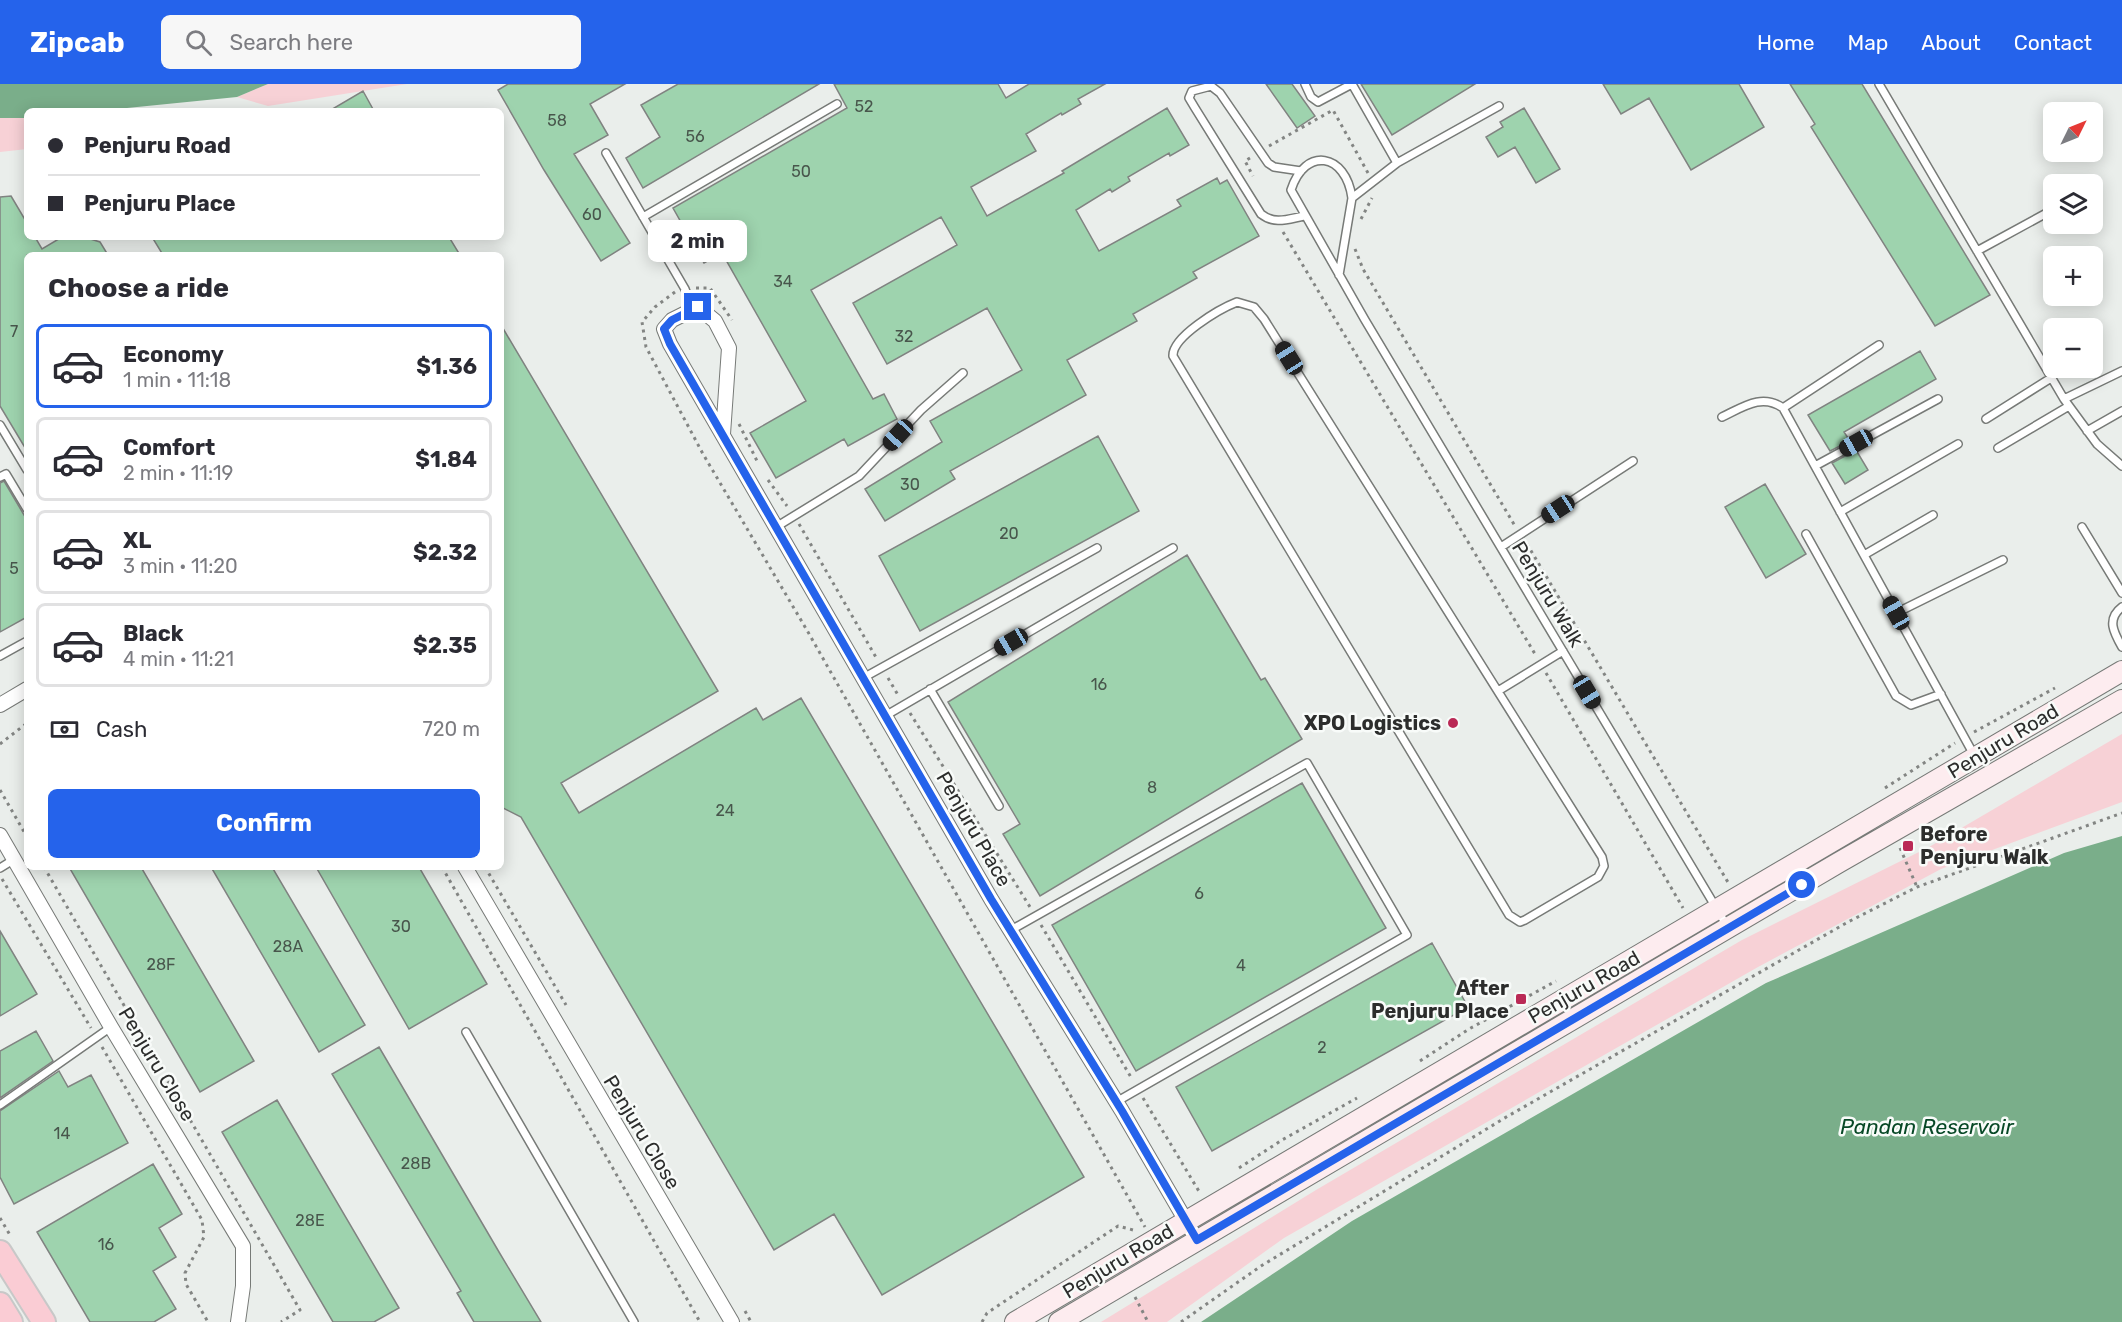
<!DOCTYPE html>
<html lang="en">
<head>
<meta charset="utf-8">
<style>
  :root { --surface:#fff; --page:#f7f7f7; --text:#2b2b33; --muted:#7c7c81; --line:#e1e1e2; --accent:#2563eb }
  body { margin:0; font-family:Rubik,sans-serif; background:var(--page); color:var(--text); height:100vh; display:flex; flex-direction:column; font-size:22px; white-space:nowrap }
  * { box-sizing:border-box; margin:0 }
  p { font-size:20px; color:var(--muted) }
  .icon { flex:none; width:33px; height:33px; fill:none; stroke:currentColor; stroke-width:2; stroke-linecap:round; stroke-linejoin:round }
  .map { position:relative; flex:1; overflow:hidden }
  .details { position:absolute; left:24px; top:168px; width:480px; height:618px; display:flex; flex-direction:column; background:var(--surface); border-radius:9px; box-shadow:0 3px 15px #0003 }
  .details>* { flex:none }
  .banner { position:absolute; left:24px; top:24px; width:480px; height:132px; border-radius:9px; box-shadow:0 3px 15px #0003; display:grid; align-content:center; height:132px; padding:0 24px; background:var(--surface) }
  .needle { width:39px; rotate:47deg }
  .controls { position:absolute; left:2043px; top:18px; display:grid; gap:12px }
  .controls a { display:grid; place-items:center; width:60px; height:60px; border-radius:9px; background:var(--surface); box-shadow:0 3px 15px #0003; font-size:30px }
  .end { position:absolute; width:27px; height:27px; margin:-14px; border:8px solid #2563eb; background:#fff; box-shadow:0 0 0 3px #fff }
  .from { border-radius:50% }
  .bubble { position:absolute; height:42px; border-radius:9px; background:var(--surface); box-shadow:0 3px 15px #0003; font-size:20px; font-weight:700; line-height:42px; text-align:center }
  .car { position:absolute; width:18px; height:36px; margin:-18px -9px; border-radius:8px; box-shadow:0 0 4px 2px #0007; background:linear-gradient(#222 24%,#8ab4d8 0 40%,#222 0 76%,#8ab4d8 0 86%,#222 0) }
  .banner b { display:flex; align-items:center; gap:21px; height:57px; font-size:22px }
  .banner b+b { border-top:2px solid var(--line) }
  .banner i { width:15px; height:15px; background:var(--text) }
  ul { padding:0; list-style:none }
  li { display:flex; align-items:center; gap:18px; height:84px; margin:0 12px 9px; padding:0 12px; border:3px solid var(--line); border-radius:9px }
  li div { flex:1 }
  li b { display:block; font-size:22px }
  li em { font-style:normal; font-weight:700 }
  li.current { border-color:var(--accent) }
  li>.icon { width:54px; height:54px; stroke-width:1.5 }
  h2 { padding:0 24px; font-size:27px; line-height:72px }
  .pay { display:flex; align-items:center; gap:15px; height:66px; padding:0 24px; font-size:22px }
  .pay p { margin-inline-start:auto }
  .primary-button { display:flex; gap:12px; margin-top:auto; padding:12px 24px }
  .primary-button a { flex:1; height:69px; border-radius:9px; background:var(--accent); color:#fff; font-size:24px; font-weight:700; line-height:69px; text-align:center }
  header { display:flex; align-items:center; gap:36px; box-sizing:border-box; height:84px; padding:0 30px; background:var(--accent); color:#fff }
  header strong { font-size:28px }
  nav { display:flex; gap:33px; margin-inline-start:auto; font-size:21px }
  .search { width:420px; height:54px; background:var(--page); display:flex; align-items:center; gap:15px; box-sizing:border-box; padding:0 21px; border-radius:9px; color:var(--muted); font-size:22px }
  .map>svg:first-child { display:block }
  .green { fill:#f7d1d6 }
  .water { fill:#7aae8a }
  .building { fill:#9ed3ae; stroke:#808381; stroke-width:1.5 }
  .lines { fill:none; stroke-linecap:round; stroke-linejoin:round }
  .service-casing { stroke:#777a77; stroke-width:10 }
  .minor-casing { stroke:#777a77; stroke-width:16 }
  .secondary-casing { stroke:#777a77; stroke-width:22 }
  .trunk-casing { stroke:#c8c8c8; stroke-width:26 }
  .path { stroke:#838583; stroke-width:3; stroke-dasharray:3 4.5; stroke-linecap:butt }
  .service { stroke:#fff; stroke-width:7 }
  .minor { stroke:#fff; stroke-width:14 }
  .secondary { stroke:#fdecef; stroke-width:20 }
  .trunk { stroke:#faccd4; stroke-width:22 }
  .route { stroke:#2563eb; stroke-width:8 }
  .poi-dot { fill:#ba2a56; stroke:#f8fbf9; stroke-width:2 }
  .labels { text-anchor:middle; stroke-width:5; stroke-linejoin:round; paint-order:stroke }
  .number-label { font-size:16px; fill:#48564c }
  .street-label { font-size:20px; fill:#2c2d2c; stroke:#f8fbf9 }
  .poi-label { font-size:20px; font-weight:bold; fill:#2c2d2c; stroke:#f8fbf9; text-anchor:end }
  .water-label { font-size:21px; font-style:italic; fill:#074826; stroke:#f8fbf9 }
</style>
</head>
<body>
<header>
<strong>Zipcab</strong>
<div class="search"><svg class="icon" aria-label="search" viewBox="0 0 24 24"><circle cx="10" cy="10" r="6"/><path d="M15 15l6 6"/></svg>Search here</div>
<nav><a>Home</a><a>Map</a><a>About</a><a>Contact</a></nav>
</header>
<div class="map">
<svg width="2122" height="1238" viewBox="0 0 2122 1238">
  <rect width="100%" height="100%" fill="#eaeeeb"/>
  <!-- green -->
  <path class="green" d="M268 0H407L268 22 237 13Z
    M0 34H27V65L0 68Z
    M2122 650V718L1941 785 1758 883 1284 1154 1167 1238H1101L1316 1106 1742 856 1929 763Z"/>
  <!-- water -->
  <path class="water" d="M0 0H268L237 13 97 27H27V34H0Z
    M2122 752V1238H1201L1352 1137 1766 899 2064 769Z"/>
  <!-- building -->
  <path class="building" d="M508 0H625L590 20 608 51 574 70 630 159 601 177 544 86 498 6Z
    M678 0H819L643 104 626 74 660 53 641 21Z
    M834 0H998L1006 14 1029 0H1105L1078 15 1081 20 1062 31 1061 29 1026 50 1036 67 971 103 987 132 1064 89 1062 87 1167 24 1189 61 1170 72 1169 69 1128 93 1130 97 1112 108 1110 105 1076 126 1099 167 1181 122 1177 116 1217 94 1220 100 1227 96 1259 152 1193 188 1197 194 1133 230 1137 237 1067 276 1086 311 950 387 955 395 885 437 865 405 942 358 930 337 1022 286 987 224 887 280 853 219 957 161 941 133 811 206 873 315 884 310 897 335 848 362 844 355 776 394 750 349 806 317 722 169 704 179 673 124 847 24Z
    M1266 0H1292L1315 32 1297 44Z
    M1361 0H1475L1392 51Z
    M1603 0H1739L1764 43 1691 86 1649 14 1621 30Z
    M1790 0H1862L1990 211 1935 242 1811 43 1815 40Z
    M363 7 374 27H329Z
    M1524 24 1560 85 1536 99 1515 63 1498 73 1486 53 1503 43 1500 38Z
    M11 112 27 139V153H35L42 165 62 153H84L100 158 108 171H27V367L0 322V113Z
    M152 153H449L460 171H163Z
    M501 241 718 607 561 699 579 729 756 624 763 636 801 614 1084 1093 882 1211 834 1130 774 1166 521 733 501 723Z
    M1920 267 1936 295 1844 348 1850 357 1830 367 1808 331Z
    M1098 352 1139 427 920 547 879 472Z
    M1856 366 1868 386 1845 400 1832 379Z
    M4 397 27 436V533L0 548V399Z
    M1765 400 1806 470 1766 494 1725 423Z
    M1187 471 1261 596 1265 594 1302 655 1040 812 1003 750 1020 740 948 618Z
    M1302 699 1386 844 1136 987 1052 841Z
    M69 783H141L254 977 200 1008Z
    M211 783H272L365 941 319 968Z
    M316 783H419L487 900 409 945Z
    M0 847 37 910 0 932Z
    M1432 859 1468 923 1212 1067 1176 1003Z
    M36 947 53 977 0 1014V967Z
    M379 963 499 1168 541 1238H474L457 1209 461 1207 332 990Z
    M59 987 68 1003 91 991 128 1059 14 1120 0 1093V1027Z
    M277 1016 399 1224 374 1238H333L222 1048Z
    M153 1080 182 1130 159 1144 176 1173 153 1187 176 1225 154 1238H90L37 1148Z"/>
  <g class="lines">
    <!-- service casing -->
    <g class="service-casing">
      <path id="service" d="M1305 0 1311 13 1318 18 1352 0
        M1352 0 1397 79
        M1879 0 2064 315 2097 360 2122 382
        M606 69 685 205 693 226
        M1301 87 1274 83 1268 79 1220 9 1211 2 1192 7 1189 14 1195 24 1261 130C1275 141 1288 135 1304 132
        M1352 114 1397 79 1499 22
        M643 133 837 20
        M1977 167 2054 125
        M1339 191 1352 114C1346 69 1305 62 1291 106L1365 236 1727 842
        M1237 218 1254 223 1264 235 1602 773 1604 782 1598 793 1525 836 1520 838 1509 831 1173 272C1172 253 1219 225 1237 218Z
        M2064 315 2122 287
        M1783 324 1879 261
        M1722 333C1743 323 1762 309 1783 324L1974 671
        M1986 335 2051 294
        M0 341 27 386
        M2087 347 2122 327
        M1998 364 2069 322
        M1815 382 1938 315
        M0 393 6 390 27 425
        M1840 428 1958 360
        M776 443 859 392 921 326 963 289
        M2082 443 2122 509
        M1806 450 1896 612 1911 621 1941 610
        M1501 463 1633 377
        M1864 471 1933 431
        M2122 523C2106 535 2114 549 2122 563
        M1896 529 2003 476
        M0 572 27 557
        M863 594 1097 464
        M930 605 999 722
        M1498 607 1563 567
        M885 632 1173 464
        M0 784 13 776
        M1011 846 1307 679 1407 851 1116 1018
        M466 948 634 1238
        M0 1021 111 943"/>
    </g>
    <!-- minor casing -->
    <g class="minor-casing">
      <path id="minor" d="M723 350 729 264 715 237 698 223 672 236 664 245 670 260 991 815 1122 1027 1197 1156
        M0 621 27 605
        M0 751 111 943 243 1162V1202L238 1238
        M465 783 732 1238"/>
    </g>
    <!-- secondary casing -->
    <g class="secondary-casing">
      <path id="secondary" d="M1015 1238 2122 587
        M1059 1238 1838 779 2122 616"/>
    </g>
    <!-- trunk casing -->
    <g class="trunk-casing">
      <path id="trunk" d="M0 1168 44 1238
        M0 1220 11 1238"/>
    </g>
    <!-- path -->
    <path class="path" d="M1269 62 1333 26 1368 89
      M1250 74 1245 77 1253 92
      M1361 135 1372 114
      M1283 148 1535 570
      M1355 165 1363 185 1515 442
      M696 204H710L732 236
      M675 208 655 223 642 238 646 263 703 370 808 548 1145 1143
      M739 340 757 377
      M768 396 787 422
      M799 440 877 575
      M1527 460 1729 800
      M1546 589 1683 824
      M888 594 898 611
      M910 629 1030 823
      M1974 648 2055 604
      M0 660 27 639
      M1885 704 1955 659
      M0 706 27 753
      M1900 764 1917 803
      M44 783 300 1226 281 1238
      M442 783 700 1238
      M485 783 566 921
      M2 795 91 944
      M1041 841 1132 995
      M102 963 202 1136 204 1153 185 1189 186 1200 208 1238
      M1420 977 1469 945 1556 897
      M1143 1014 1200 1109
      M1239 1084 1282 1056 1357 1014
      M0 1134 10 1151
      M1135 1213 1148 1238
      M745 1227 751 1238
      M982 1238 987 1229 1118 1142 1137 1147
      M1181 1238 1261 1182 1508 1032 1848 838 1917 803 2122 729"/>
    <!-- service -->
    <use href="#service" class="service"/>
    <!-- minor -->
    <use href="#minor" class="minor"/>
    <!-- secondary -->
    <use href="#secondary" class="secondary"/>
    <!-- trunk -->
    <use href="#trunk" class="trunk"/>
  </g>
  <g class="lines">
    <!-- route -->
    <path class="route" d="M698 223 672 236 664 245 670 260 991 815 1122 1027 1197 1156 1802 801"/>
  </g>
  <!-- markers -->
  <g class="poi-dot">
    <circle cx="1453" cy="639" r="6"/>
    <rect x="1902" y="756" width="12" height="12" rx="3"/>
    <rect x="1515" y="909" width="12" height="12" rx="3"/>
  </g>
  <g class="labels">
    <!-- number labels -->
    <g class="number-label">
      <text x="864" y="28">52</text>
      <text x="557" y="42">58</text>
      <text x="695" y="58">56</text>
      <text x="801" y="93">50</text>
      <text x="592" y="136">60</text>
      <text x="783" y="203">34</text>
      <text x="14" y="253">7</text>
      <text x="904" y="258">32</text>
      <text x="910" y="406">30</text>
      <text x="1009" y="455">20</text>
      <text x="14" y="490">5</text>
      <text x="1099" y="606">16</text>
      <text x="1152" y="709">8</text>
      <text x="725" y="732">24</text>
      <text x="1199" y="815">6</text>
      <text x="401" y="848">30</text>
      <text x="288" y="868">28A</text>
      <text x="161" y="886">28F</text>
      <text x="1241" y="887">4</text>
      <text x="1322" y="969">2</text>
      <text x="62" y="1055">14</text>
      <text x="416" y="1085">28B</text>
      <text x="310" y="1142">28E</text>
      <text x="106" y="1166">16</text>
    </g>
    <!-- street labels -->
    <g class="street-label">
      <text transform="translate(1548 510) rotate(59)" y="7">Penjuru Walk</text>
      <text transform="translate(2003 657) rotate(-31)" y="7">Penjuru Road</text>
      <text transform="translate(974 745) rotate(60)" y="7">Penjuru Place</text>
      <text transform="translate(1584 903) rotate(-30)" y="7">Penjuru Road</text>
      <text transform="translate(157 980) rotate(59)" y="7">Penjuru Close</text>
      <text transform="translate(642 1048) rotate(59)" y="7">Penjuru Close</text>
      <text transform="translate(1118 1177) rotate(-31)" y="7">Penjuru Road</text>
    </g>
    <!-- poi labels -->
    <g class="poi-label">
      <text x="1441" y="646">XPO Logistics</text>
      <text x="1920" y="757" text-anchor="start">Before<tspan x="1920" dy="23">Penjuru Walk</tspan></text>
      <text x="1509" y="911">After<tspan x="1509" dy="23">Penjuru Place</tspan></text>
    </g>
    <!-- water labels -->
    <g class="water-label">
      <text x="1927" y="1050">Pandan Reservoir</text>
    </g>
  </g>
</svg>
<div class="controls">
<a><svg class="needle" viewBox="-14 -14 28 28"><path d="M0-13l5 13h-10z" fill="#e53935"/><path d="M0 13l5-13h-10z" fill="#7c7c81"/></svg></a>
<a><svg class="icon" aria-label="layers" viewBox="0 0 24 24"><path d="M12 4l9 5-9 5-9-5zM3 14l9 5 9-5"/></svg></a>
<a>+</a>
<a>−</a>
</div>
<i class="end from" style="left:1802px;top:801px"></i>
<i class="end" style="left:698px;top:223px"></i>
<div class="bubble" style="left:648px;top:136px;width:99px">2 min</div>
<i class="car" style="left:1289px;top:274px;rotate:328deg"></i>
<i class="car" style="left:898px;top:351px;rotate:223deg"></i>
<i class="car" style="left:1856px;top:359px;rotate:241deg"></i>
<i class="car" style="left:1558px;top:425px;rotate:237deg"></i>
<i class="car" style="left:1896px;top:529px;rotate:331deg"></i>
<i class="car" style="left:1011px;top:558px;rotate:240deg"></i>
<i class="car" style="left:1587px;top:608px;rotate:149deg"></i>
<div class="banner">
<b><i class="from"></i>Penjuru Road</b>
<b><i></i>Penjuru Place</b>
</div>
<section class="details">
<h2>Choose a ride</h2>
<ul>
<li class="current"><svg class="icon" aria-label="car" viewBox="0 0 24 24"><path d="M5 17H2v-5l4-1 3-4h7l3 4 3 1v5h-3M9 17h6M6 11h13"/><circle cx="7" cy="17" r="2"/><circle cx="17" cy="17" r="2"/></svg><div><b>Economy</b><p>1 min · 11:18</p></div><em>$1.36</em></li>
<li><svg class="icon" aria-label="car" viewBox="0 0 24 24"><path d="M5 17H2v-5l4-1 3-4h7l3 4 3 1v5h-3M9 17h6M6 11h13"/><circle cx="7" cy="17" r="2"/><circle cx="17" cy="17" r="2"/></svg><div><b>Comfort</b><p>2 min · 11:19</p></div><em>$1.84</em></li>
<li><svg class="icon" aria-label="car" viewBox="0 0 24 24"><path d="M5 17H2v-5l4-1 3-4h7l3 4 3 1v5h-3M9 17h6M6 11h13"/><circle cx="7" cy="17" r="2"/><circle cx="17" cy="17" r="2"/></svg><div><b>XL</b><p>3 min · 11:20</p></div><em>$2.32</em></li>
<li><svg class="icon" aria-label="car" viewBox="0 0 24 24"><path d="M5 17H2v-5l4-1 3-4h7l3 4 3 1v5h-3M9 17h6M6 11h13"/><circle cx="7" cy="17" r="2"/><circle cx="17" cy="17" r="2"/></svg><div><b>Black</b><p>4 min · 11:21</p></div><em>$2.35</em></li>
</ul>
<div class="pay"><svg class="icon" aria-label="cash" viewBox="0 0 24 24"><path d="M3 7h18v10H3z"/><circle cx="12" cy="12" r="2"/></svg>Cash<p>720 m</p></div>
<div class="primary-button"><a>Confirm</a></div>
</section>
</div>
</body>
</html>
